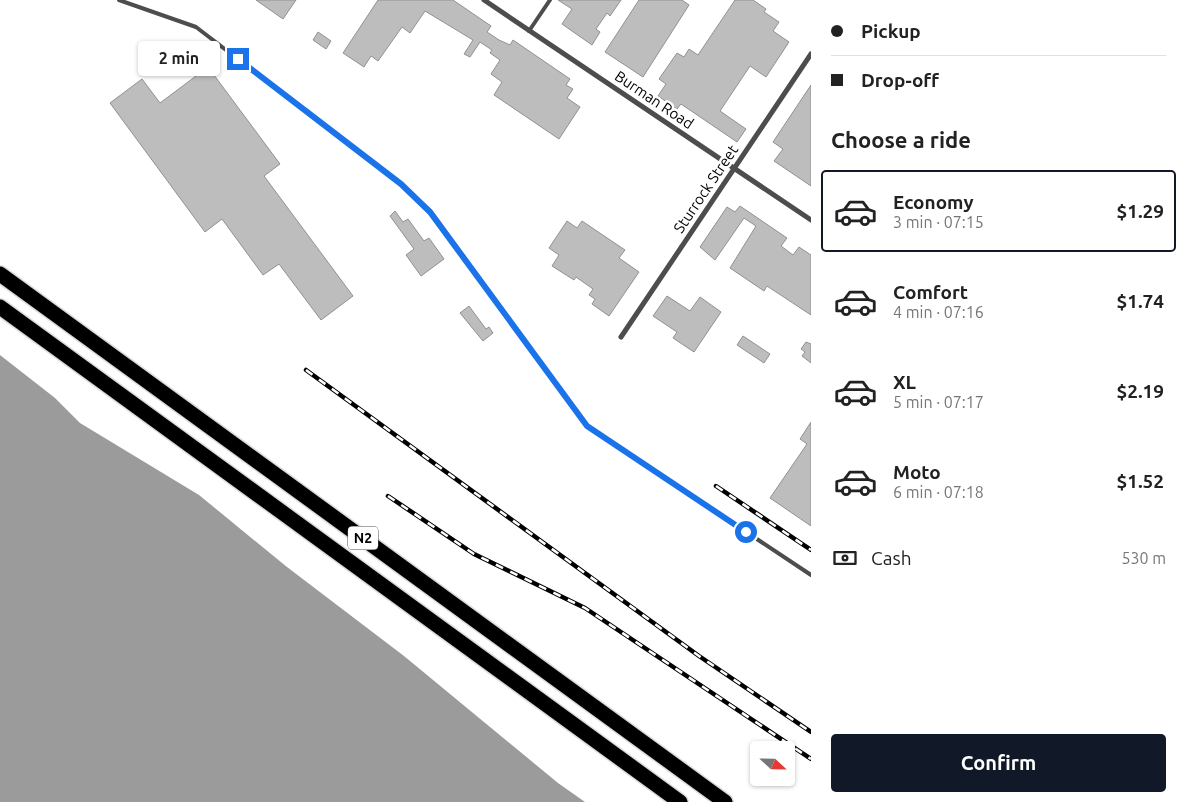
<!DOCTYPE html>
<html lang="en">
<head>
<meta charset="utf-8">
<style>
  :root { --surface:#fff; --page:#f2f2f2; --text:#222; --muted:#767676; --line:#e0e0e0; --accent:#111827 }
  body { margin:0; font-family:Ubuntu,sans-serif; background:var(--page); color:var(--text); height:100vh; display:flex; flex-direction:column; font-size:19px; white-space:nowrap }
  * { box-sizing:border-box; margin:0 }
  p { font-size:16px; color:var(--muted) }
  .icon { flex:none; width:28px; height:28px; fill:none; stroke:currentColor; stroke-width:2; stroke-linecap:round; stroke-linejoin:round }
  .map { position:relative; flex:1; overflow:hidden }
  .sheet { display:flex; flex-direction:column; background:var(--surface); width:375px }
  .sheet>* { flex:none }
  .top-card { display:grid; align-content:center; height:110px; padding:0 20px; background:var(--surface) }
  .needle { width:32px; rotate:112deg }
  .fabs { position:absolute; left:750px; top:741px; display:grid; gap:10px }
  .fabs a { display:grid; place-items:center; width:45px; height:45px; border-radius:5px; background:var(--surface); box-shadow:0 1px 4px #0004; font-size:25px }
  .end { position:absolute; width:22px; height:22px; margin:-11px; border:6px solid #1a73e8; background:#fff; box-shadow:0 0 0 2px #fff }
  .from { border-radius:50% }
  .bubble { position:absolute; height:35px; border-radius:5px; background:var(--surface); box-shadow:0 1px 4px #0004; font-size:16px; font-weight:600; line-height:35px; text-align:center }
  .top-card b { display:flex; align-items:center; gap:18px; height:48px; font-size:19px }
  .top-card b+b { border-top:1px solid var(--line) }
  .top-card i { width:12px; height:12px; background:var(--text) }
  ul { padding:0; list-style:none }
  li { display:flex; align-items:center; gap:15px; height:82px; margin:0 10px 8px; padding:0 10px; border:2px solid transparent; border-radius:5px }
  li div { flex:1 }
  li b { display:block; font-size:19px }
  li em { font-style:normal; font-weight:600 }
  li.on { border-color:var(--accent) }
  li>.icon { width:45px; height:45px; stroke-width:1.5 }
  h2 { padding:0 20px; font-size:22px; line-height:60px }
  .pay { display:flex; align-items:center; gap:12px; height:55px; padding:0 20px; font-size:19px }
  .pay p { margin-inline-start:auto }
  .button { display:flex; gap:10px; margin-top:auto; padding:10px 20px }
  .button a { flex:1; height:58px; border-radius:5px; background:var(--accent); color:#fff; font-size:20px; font-weight:600; line-height:58px; text-align:center }
  main { display:flex; flex:1; min-height:0 }
  .map>svg:first-child { display:block }
  .water { fill:#9b9b9b }
  .building { fill:#bdbdbd; stroke:#919191 }
  .lines { fill:none; stroke-linecap:round; stroke-linejoin:round }
  .motorway-casing { stroke:#dbdbdb; stroke-width:18 }
  .service { stroke:#4d4d4d; stroke-width:4 }
  .minor { stroke:#4d4d4d; stroke-width:5 }
  .motorway { stroke:#000; stroke-width:15 }
  .rail-casing { stroke:#000; stroke-width:4.5 }
  .rail { stroke:#fff; stroke-width:2.5; stroke-dasharray:8; stroke-linecap:butt }
  .route { stroke:#1a73e8; stroke-width:6 }
  .labels { text-anchor:middle; stroke-width:5; stroke-linejoin:round; paint-order:stroke }
  .shield { fill:#fff; stroke:#4c4c4c; stroke-width:1 }
  .shield-label { font-size:14px; font-weight:bold; fill:#000 }
  .street-label { font-size:15px; fill:#000; stroke:#fff }
</style>
</head>
<body>
<main>
<div class="map">
<svg width="811" height="802" viewBox="0 0 811 802">
  <rect width="100%" height="100%" fill="#fff"/>
  <!-- water -->
  <path class="water" d="M0 355 55 398 80 423 199 495 287 567 404 656 558 783 585 802H0Z"/>
  <!-- building -->
  <path class="building" d="M256 0H296L283 19Z
    M378 0H453L491 26 487 32 499 40 510 45 513 40 570 79 566 85 573 89 567 98 580 107 559 139 494 95 502 82 491 74 500 60 490 53 492 50 480 42 470 57 464 54 473 40 425 11 410 33 402 27 378 61 371 56 364 67 343 53Z
    M558 0H621L610 16 607 13 596 29 600 32 592 45 562 24 572 9Z
    M639 0H682L689 5 643 77 605 52Z
    M735 0H753L766 9 764 12 779 22 773 31 789 42 766 77 750 66 720 111 746 129 737 142 681 104 677 109 658 96 666 84 659 79 677 53 684 57 689 49 698 55Z
    M318 32 331 41 326 49 313 40Z
    M208 67 280 164 264 176 353 296 321 320 279 264 263 275 222 219 205 232 110 103 142 79 160 103Z
    M811 85V186L774 161 783 149 773 142Z
    M740 206 787 238 781 246 793 255 799 247 811 255V315L767 286 764 291 730 268 756 226 744 218 715 260 700 247 727 207 735 212Z
    M395 211 403 222 408 219 424 241 429 238 444 259 421 276 406 255 414 249 390 216Z
    M567 221 577 228 582 221 625 250 619 258 639 272 609 316 592 304 595 299 589 295 593 289 576 277 574 280 552 266 559 255 549 248Z
    M667 296 690 311 700 297 721 312 694 352 673 338 677 332 653 316Z
    M469 306 486 329 489 327 493 333 483 341 460 313Z
    M743 336 770 354 764 363 737 345Z
    M806 342 811 344V363L802 356 805 352 801 349Z
    M811 422V526L770 498 807 444 800 439Z"/>
  <g class="lines">
    <!-- motorway casing -->
    <g class="motorway-casing">
      <path id="motorway" d="M0 274 725 802
        M0 307 680 802"/>
    </g>
    <!-- service -->
    <path class="service" d="M119 0 196 27 401 184 431 212 587 426 811 575
      M529 31 550 0"/>
    <!-- minor -->
    <path class="minor" d="M484 0 811 220
      M621 337 811 54"/>
    <!-- motorway -->
    <use href="#motorway" class="motorway"/>
    <!-- rail casing -->
    <g class="rail-casing">
      <path id="rail" d="M306 370 699 656 811 732
        M716 486 811 550
        M388 496 474 554 585 608 811 759"/>
    </g>
    <!-- rail -->
    <use href="#rail" class="rail"/>
  </g>
  <g class="lines">
    <!-- route -->
    <path class="route" d="M238 59 401 184 430 212 587 426 746 532"/>
  </g>
  <g class="labels">
    <!-- shield labels -->
    <rect class="shield" x="348" y="526.5" width="30" height="23" rx="4"/>
    <g class="shield-label">
      <text x="363" y="543">N2</text>
    </g>
    <!-- street labels -->
    <g class="street-label">
      <text transform="translate(654 100) rotate(34)" y="5">Burman Road</text>
      <text transform="translate(706 189) rotate(-56)" y="5">Sturrock Street</text>
    </g>
  </g>
</svg>
<div class="fabs">
<a><svg class="needle" viewBox="-14 -14 28 28"><path d="M0-13l5 13h-10z" fill="#e53935"/><path d="M0 13l5-13h-10z" fill="#767676"/></svg></a>
</div>
<i class="end from" style="left:746px;top:532px"></i>
<i class="end" style="left:238px;top:59px"></i>
<div class="bubble" style="left:138px;top:41px;width:82px">2 min</div>
</div>
<section class="sheet">
<div class="top-card">
<b><i class="from"></i>Pickup</b>
<b><i></i>Drop-off</b>
</div>
<h2>Choose a ride</h2>
<ul>
<li class="on"><svg class="icon" aria-label="car" viewBox="0 0 24 24"><path d="M5 17H2v-5l4-1 3-4h7l3 4 3 1v5h-3M9 17h6M6 11h13"/><circle cx="7" cy="17" r="2"/><circle cx="17" cy="17" r="2"/></svg><div><b>Economy</b><p>3 min · 07:15</p></div><em>$1.29</em></li>
<li><svg class="icon" aria-label="car" viewBox="0 0 24 24"><path d="M5 17H2v-5l4-1 3-4h7l3 4 3 1v5h-3M9 17h6M6 11h13"/><circle cx="7" cy="17" r="2"/><circle cx="17" cy="17" r="2"/></svg><div><b>Comfort</b><p>4 min · 07:16</p></div><em>$1.74</em></li>
<li><svg class="icon" aria-label="car" viewBox="0 0 24 24"><path d="M5 17H2v-5l4-1 3-4h7l3 4 3 1v5h-3M9 17h6M6 11h13"/><circle cx="7" cy="17" r="2"/><circle cx="17" cy="17" r="2"/></svg><div><b>XL</b><p>5 min · 07:17</p></div><em>$2.19</em></li>
<li><svg class="icon" aria-label="car" viewBox="0 0 24 24"><path d="M5 17H2v-5l4-1 3-4h7l3 4 3 1v5h-3M9 17h6M6 11h13"/><circle cx="7" cy="17" r="2"/><circle cx="17" cy="17" r="2"/></svg><div><b>Moto</b><p>6 min · 07:18</p></div><em>$1.52</em></li>
</ul>
<div class="pay"><svg class="icon" aria-label="cash" viewBox="0 0 24 24"><path d="M3 7h18v10H3z"/><circle cx="12" cy="12" r="2"/></svg>Cash<p>530 m</p></div>
<div class="button"><a>Confirm</a></div>
</section>
</main>
</body>
</html>
